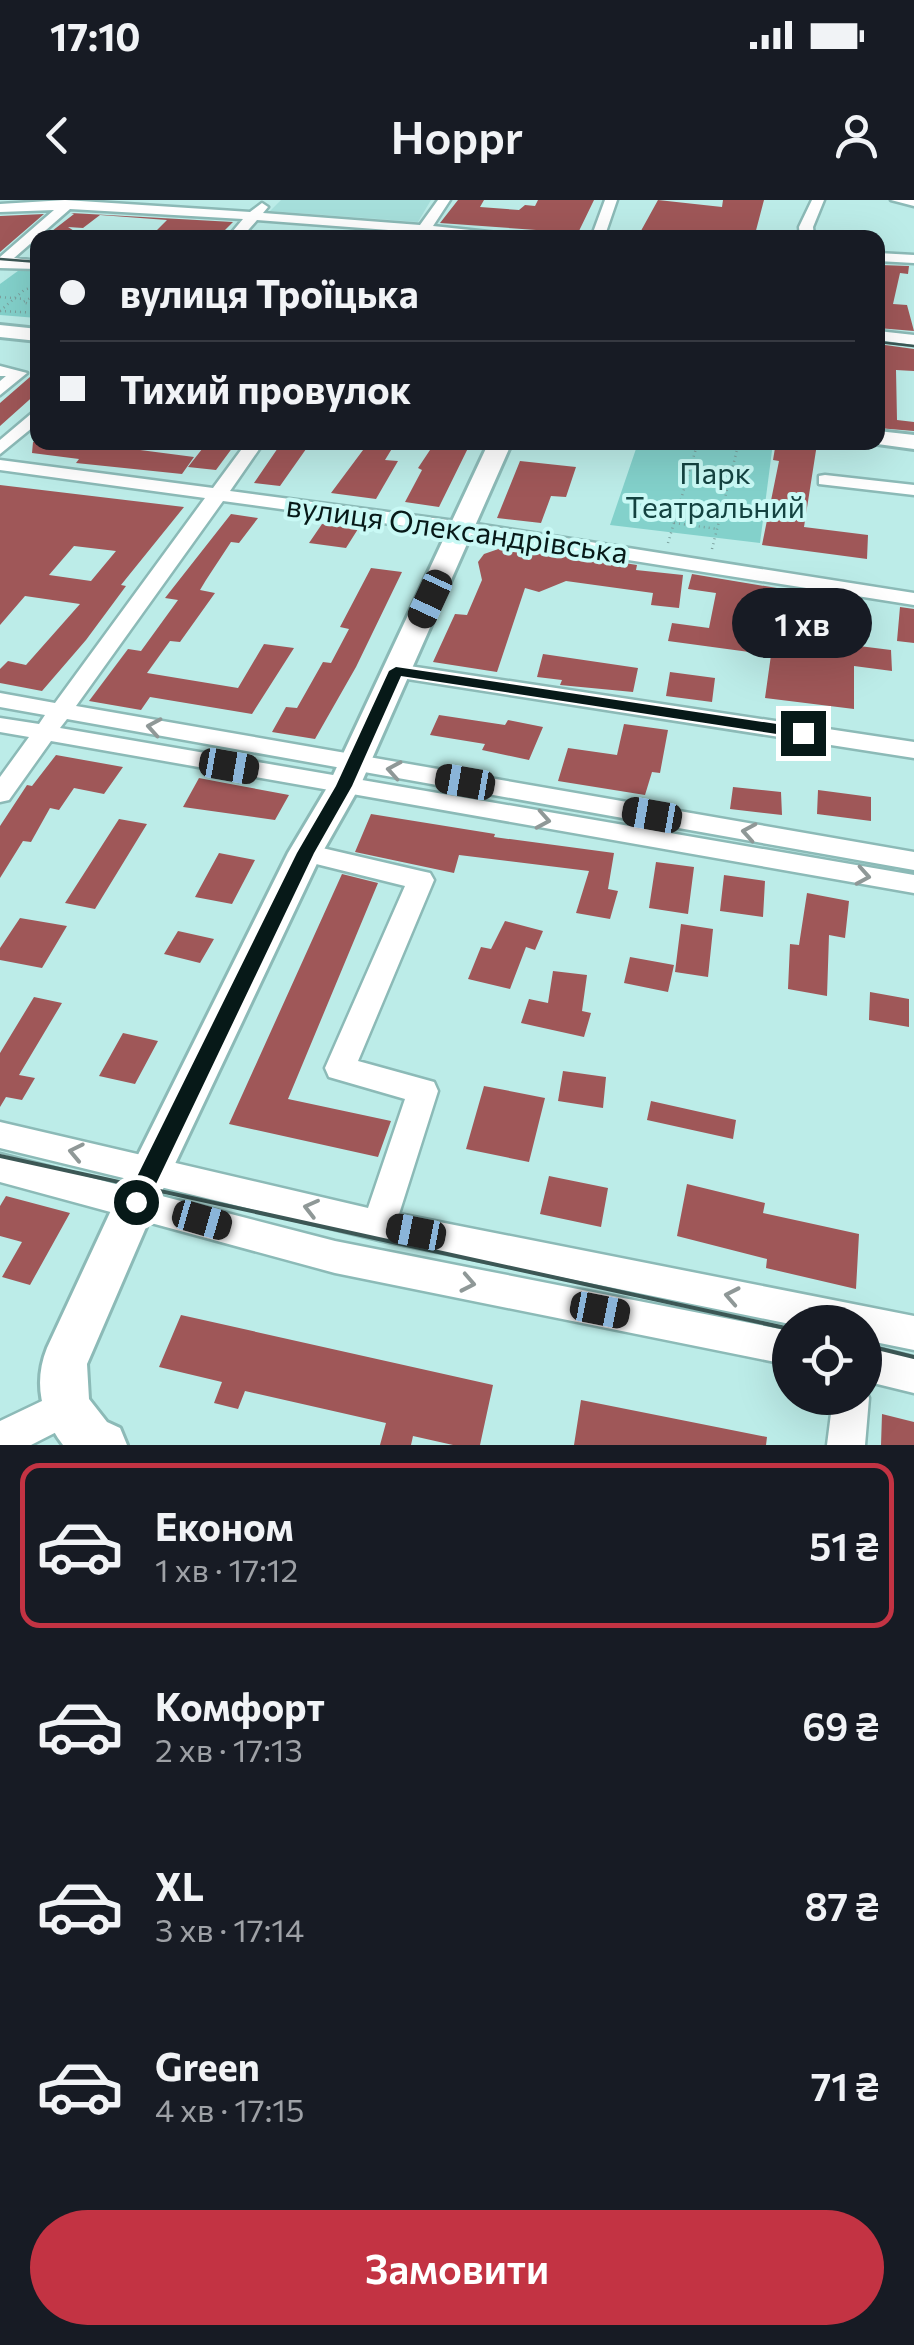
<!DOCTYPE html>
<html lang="uk">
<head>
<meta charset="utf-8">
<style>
  :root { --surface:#171b24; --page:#242831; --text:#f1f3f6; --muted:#9ea1a6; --line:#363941; --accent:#c33343 }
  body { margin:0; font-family:Commissioner,sans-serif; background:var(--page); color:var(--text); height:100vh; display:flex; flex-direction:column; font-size:38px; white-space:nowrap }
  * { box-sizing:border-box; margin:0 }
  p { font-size:32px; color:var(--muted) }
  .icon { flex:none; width:55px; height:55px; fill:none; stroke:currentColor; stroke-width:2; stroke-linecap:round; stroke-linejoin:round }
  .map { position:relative; height:1245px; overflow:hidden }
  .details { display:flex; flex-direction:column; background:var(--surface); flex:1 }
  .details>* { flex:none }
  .banner { position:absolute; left:30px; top:30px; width:855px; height:220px; border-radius:20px; box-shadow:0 10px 40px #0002; display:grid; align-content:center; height:220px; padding:0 30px; background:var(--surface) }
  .fabs { position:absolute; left:772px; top:1105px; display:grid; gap:20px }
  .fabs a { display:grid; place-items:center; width:110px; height:110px; border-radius:50%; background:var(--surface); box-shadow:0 10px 40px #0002; font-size:50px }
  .end { position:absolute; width:45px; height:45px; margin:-22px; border:12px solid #071918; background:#fff; box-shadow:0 0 0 5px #fff }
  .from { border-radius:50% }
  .bubble { position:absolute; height:70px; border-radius:35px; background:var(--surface); box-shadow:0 10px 40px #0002; font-size:32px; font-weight:600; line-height:70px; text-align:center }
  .car { position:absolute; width:30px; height:60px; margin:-30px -15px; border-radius:12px; box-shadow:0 0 8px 2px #0007; background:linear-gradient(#222 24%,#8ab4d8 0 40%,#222 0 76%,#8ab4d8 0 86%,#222 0) }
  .banner b { display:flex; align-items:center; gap:35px; height:95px; font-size:38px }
  .banner b+b { border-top:2px solid var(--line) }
  .banner i { width:25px; height:25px; background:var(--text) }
  ul { padding:18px 0 0; list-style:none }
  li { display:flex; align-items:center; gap:30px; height:165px; margin:0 20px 15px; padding:0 10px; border:5px solid transparent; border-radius:20px }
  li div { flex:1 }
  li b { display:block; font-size:38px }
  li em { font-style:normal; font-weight:600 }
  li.current { border-color:var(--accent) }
  li>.icon { width:90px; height:90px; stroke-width:1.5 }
  .action { display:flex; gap:20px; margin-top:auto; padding:20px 30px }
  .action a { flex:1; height:115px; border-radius:60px; background:var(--accent); color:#fff; font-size:40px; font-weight:600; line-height:115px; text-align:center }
  .status { display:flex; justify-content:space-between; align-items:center; height:70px; padding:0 50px; background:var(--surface); direction:ltr }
  .status svg { height:28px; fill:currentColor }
  header { display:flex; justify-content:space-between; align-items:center; height:130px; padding:0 30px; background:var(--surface); font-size:45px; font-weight:600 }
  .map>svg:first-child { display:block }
  .built { fill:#a6dfdb }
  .green { fill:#83d1cb }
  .building { fill:#9f5758; fill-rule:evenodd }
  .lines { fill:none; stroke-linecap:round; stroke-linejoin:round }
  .minor-casing { stroke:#8cbab7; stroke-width:5 }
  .major-casing { stroke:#8cbab7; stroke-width:6 }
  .path { stroke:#7ba09d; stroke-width:2.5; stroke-dasharray:1 4; stroke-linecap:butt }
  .minor { fill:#fff; fill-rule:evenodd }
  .major { fill:#fff; fill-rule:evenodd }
  .tram-far1 { stroke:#3c5755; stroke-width:2.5 }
  .tram { stroke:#3c5755; stroke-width:4 }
  .oneway { stroke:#8f9897 }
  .route { fill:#071918 }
  .labels { text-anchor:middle; stroke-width:8; stroke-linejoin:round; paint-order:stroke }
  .far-park-label { font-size:30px; fill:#144341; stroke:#c9f9f5 }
  .far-street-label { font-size:30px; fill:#071918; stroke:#c9f9f5 }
</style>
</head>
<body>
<div class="status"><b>17:10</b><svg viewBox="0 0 49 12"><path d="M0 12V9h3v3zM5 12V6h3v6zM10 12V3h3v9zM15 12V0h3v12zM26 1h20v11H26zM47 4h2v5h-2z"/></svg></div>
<header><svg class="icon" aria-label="back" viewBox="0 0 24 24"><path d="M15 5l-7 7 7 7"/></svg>Hoppr<svg class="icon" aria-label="person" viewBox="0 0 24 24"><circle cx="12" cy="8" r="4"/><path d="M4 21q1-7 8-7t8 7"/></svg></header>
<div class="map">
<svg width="914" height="1245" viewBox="0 0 914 1245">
  <rect width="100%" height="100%" fill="#bcece8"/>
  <!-- built -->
  <path class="built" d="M281 0H431L418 22 270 11Z"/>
  <!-- green -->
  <path class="green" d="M22 68 37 69V118L0 115V84Z
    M638 243H773L760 343 610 325Z"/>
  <!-- building -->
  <path class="building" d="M458 0H484L480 7 519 10 525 5 535 6 538 0H594L578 33 440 23Z
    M658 0 722 7 723 0H764L754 38H637Z
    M71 13 233 22 217 38H188L152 35 167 20 100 15 83 28 68 27 85 38H43L74 14Z
    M44 14 0 52V16Z
    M881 65 909 66 908 74 900 73 893 104 907 105 914 131 878 128Z
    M878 144 914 149V171L896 170 897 220 914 222V231L878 228Z
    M38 170V192L0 226V203Z
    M33 242 94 244 194 257 182 274 76 263 79 259 32 253Z
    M282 242H311L280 286 254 283Z
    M369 242H396L385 260 398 261 376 299 331 293Z
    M471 242 439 307 405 302 422 270 418 268 434 244Z
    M776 242 817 244 804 327 868 335 867 359 762 345 779 261 773 260Z
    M206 244 233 247 216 270 188 267Z
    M520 261 576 267 566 297 551 296 541 323 497 318Z
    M0 285 184 307 121 385 126 386 86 440 42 491 0 483V469L8 461 26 465 80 404 25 396 0 425ZM74 346 116 351 91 381 49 375Z
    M231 314 258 318 239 343 231 342 206 380 200 390 215 393 180 442 170 441 147 473 238 488 264 444 294 448 252 514 150 497 141 510 89 501 128 449 141 451 178 400 165 398Z
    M322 324 358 329 346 348 309 343Z
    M510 345 637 365 636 370 683 375 679 408 651 405 653 393 566 381 539 392 525 388 497 472 433 462 455 414 467 415 482 380 478 362 484 354Z
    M371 368 402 372 356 467 315 539 272 532 286 507 297 508 323 462 331 463 349 429 340 427Z
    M692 374 789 390 779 436 891 450 892 471 854 466V509L765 498 771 455 668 441 672 423 709 428 716 393 688 389Z
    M900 407 914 409V443L897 441Z
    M543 454 638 468 633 492 560 485 562 480 537 477Z
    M670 472 715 478 712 502 666 496Z
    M439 515 505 525 508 520 543 527 529 560 482 550 485 544 430 535Z
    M624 524 668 530 660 573 652 572 645 595 558 581 568 548 617 555Z
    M56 555 123 567 104 594 74 588 59 610 50 608 31 642 23 641 0 678V626L27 585 32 586Z
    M199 578 225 583 289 595 275 620 183 607Z
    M733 587 781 592 782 615 730 609Z
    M818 590 871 597V621L817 614Z
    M371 614 495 634 494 637 614 653 608 689 618 691 610 719 576 713 589 671 459 655 454 673 355 652Z
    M119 619 147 624 95 709 65 703Z
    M219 653 255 660 232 704 195 697Z
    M656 662 694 667 688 714 649 708Z
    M342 674 378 683 288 899 391 921 378 957 229 924Z
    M724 675 765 681 763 717 720 711Z
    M807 693 849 701 845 738 829 735 827 796 788 789 790 744 799 745Z
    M20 718 67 726 42 768 0 760V748Z
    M505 721 543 731 535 750 526 747 510 789 468 779 481 747 491 749Z
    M681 724 713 729 708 777 675 772Z
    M178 731 214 739 200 763 164 754Z
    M630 757 674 765 668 792 624 783Z
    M553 771 587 775 582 811 591 813 584 837 521 823 529 799 548 803Z
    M870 792 909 799V827L869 820Z
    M34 797 62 803 19 875 35 878 22 900 6 897 0 907V853Z
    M123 833 158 841 135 884 99 876Z
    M563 871 606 877 603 908 558 901Z
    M484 886 545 898 529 962 466 949Z
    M651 901 736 920 733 939 647 920Z
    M549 976 608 988 601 1027 540 1014Z
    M687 984 765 1003 763 1013 859 1034 856 1089 766 1068 767 1059 677 1036Z
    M6 996 70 1013 30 1085 2 1077 22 1042 0 1036V1006Z
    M181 1115 493 1185 480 1245H453L413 1236 411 1245H380L386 1223 245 1191 238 1209 214 1203 222 1182 159 1167Z
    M581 1200 767 1237 766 1245H574Z
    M882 1214 914 1222V1245H881Z"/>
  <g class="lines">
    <!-- minor casing -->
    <g class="minor-casing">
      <path id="minor" d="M65 0 250 12 262 3 268 7 263 13 420 25 438 0H450L433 26 546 38 428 33 425 38H412L415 32 257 20 241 38H227L243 19 70 9 14 58 38 61V69L0 68V57L54 10 0 12V4Z
        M605 0H617L604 38H591Z
        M812 0H824L813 27 814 38H800L799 27Z
        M891 0H914V6Z
        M878 53 914 55V63L878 61Z
        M878 131 914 135V145L878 140Z
        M0 166 27 173 0 195V181L6 176H0Z
        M38 208V223L0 254V240Z
        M247 242H264L230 291 463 322 914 393V405L463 334 223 301 76 506 914 652V670L67 519 60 528 914 675V693L51 541 9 600 0 602V577L29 537 0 532V518L39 524 45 515 0 507V493L55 503 205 298 0 270V260L213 288Z
        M825 275 914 285V295L819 284V276Z
        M396 464 914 542V558L388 476 385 471Z
        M305 644 421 671 430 673 434 680 358 861 434 882 438 891 399 1014 914 1116V1150L865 1140V1122L790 1124 379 1040 0 948V922L368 1008 405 899 329 877 325 868 405 686 296 659 292 653 296 647Z
        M0 954 335 1041 790 1131V1165L335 1073 0 982Z
        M865 1145 914 1157V1193L865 1181Z
        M865 1188 869 1198 865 1245H827L833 1198H865Z
        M65 1190 78 1195 83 1208 78 1221 31 1245H0V1221Z"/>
    </g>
    <!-- major casing -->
    <g class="major-casing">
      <path id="major" d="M0 125 38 129V141L0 137Z
        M878 231 914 235V249L870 243 878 242Z
        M489 242H512L360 586 322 653 156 1004 87 1164 89 1199 107 1222 120 1228 127 1245H63C41 1216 33 1183 47 1148L121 989 288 653 328 586Z"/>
    </g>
    <!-- path -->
    <path class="path" d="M38 94 23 102 38 107
      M0 97 25 99
      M0 111 24 90 38 85
      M0 111 38 113
      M678 310 721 316
      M674 323 718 329
      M668 343 698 242
      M712 349 739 242"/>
    <!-- minor -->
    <use href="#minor" class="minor"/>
    <!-- major -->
    <use href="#major" class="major"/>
    <!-- tram-far1 -->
    <path class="tram-far1" d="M0 59 38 62
      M878 142 914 146"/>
    <!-- tram -->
    <path class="tram" d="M0 956 790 1129
      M865 1145 914 1157"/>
  </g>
  <!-- one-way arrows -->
  <defs><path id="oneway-chevron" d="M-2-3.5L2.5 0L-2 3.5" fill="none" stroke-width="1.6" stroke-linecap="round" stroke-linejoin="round" transform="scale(2.5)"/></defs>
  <g class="oneway">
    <use href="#oneway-chevron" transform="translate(154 527) rotate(-170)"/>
    <use href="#oneway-chevron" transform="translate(394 570) rotate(-170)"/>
    <use href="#oneway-chevron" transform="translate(543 620) rotate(10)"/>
    <use href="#oneway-chevron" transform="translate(749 632) rotate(-170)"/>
    <use href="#oneway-chevron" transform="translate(863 676) rotate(10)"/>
    <use href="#oneway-chevron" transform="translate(76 952) rotate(-168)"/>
    <use href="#oneway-chevron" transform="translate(311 1008) rotate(-166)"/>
    <use href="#oneway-chevron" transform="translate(468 1083) rotate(11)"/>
    <use href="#oneway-chevron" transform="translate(732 1096) rotate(-169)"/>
  </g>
  <!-- route -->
  <path class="route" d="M396 467 803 528 811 533 803 538 401 476 352 586 314 653 144 1009H128L125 1002 128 995 297 653 336 586 389 471Z"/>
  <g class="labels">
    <!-- far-park labels -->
    <g class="far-park-label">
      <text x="715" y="284">Парк<tspan x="715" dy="34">Театральний</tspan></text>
    </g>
    <!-- far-street labels -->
    <g class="far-street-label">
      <text transform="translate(457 330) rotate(8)" y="10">вулиця Олександрівська</text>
    </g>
  </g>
</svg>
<div class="fabs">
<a><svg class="icon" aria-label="locate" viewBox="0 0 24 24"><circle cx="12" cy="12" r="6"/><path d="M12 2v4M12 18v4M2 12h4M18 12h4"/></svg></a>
</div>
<i class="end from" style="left:136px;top:1002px"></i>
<i class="end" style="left:803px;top:533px"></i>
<div class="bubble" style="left:732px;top:388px;width:140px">1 хв</div>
<i class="car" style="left:430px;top:399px;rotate:205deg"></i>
<i class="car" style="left:229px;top:566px;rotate:100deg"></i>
<i class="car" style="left:465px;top:582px;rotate:280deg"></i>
<i class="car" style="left:652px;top:615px;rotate:280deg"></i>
<i class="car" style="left:202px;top:1020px;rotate:106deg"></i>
<i class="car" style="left:416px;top:1032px;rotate:281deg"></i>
<i class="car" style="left:600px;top:1110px;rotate:101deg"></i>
<div class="banner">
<b><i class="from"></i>вулиця Троїцька</b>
<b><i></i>Тихий провулок</b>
</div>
</div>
<section class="details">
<ul>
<li class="current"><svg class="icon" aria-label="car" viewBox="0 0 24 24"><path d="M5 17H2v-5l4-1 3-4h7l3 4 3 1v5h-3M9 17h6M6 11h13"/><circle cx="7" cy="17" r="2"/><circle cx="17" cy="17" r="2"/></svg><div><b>Економ</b><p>1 хв · 17:12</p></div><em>51 ₴</em></li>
<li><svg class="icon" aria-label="car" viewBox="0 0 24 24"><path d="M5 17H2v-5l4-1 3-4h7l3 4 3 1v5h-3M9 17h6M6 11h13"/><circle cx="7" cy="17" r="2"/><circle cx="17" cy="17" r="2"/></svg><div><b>Комфорт</b><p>2 хв · 17:13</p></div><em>69 ₴</em></li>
<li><svg class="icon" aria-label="car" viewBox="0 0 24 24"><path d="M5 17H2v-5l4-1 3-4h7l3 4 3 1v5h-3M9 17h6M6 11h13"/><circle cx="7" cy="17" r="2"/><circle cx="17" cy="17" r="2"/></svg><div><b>XL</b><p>3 хв · 17:14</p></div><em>87 ₴</em></li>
<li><svg class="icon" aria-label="car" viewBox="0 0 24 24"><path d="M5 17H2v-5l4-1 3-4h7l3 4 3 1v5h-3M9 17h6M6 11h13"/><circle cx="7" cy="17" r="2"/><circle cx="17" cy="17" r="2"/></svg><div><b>Green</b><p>4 хв · 17:15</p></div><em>71 ₴</em></li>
</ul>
<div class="action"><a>Замовити</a></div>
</section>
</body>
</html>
